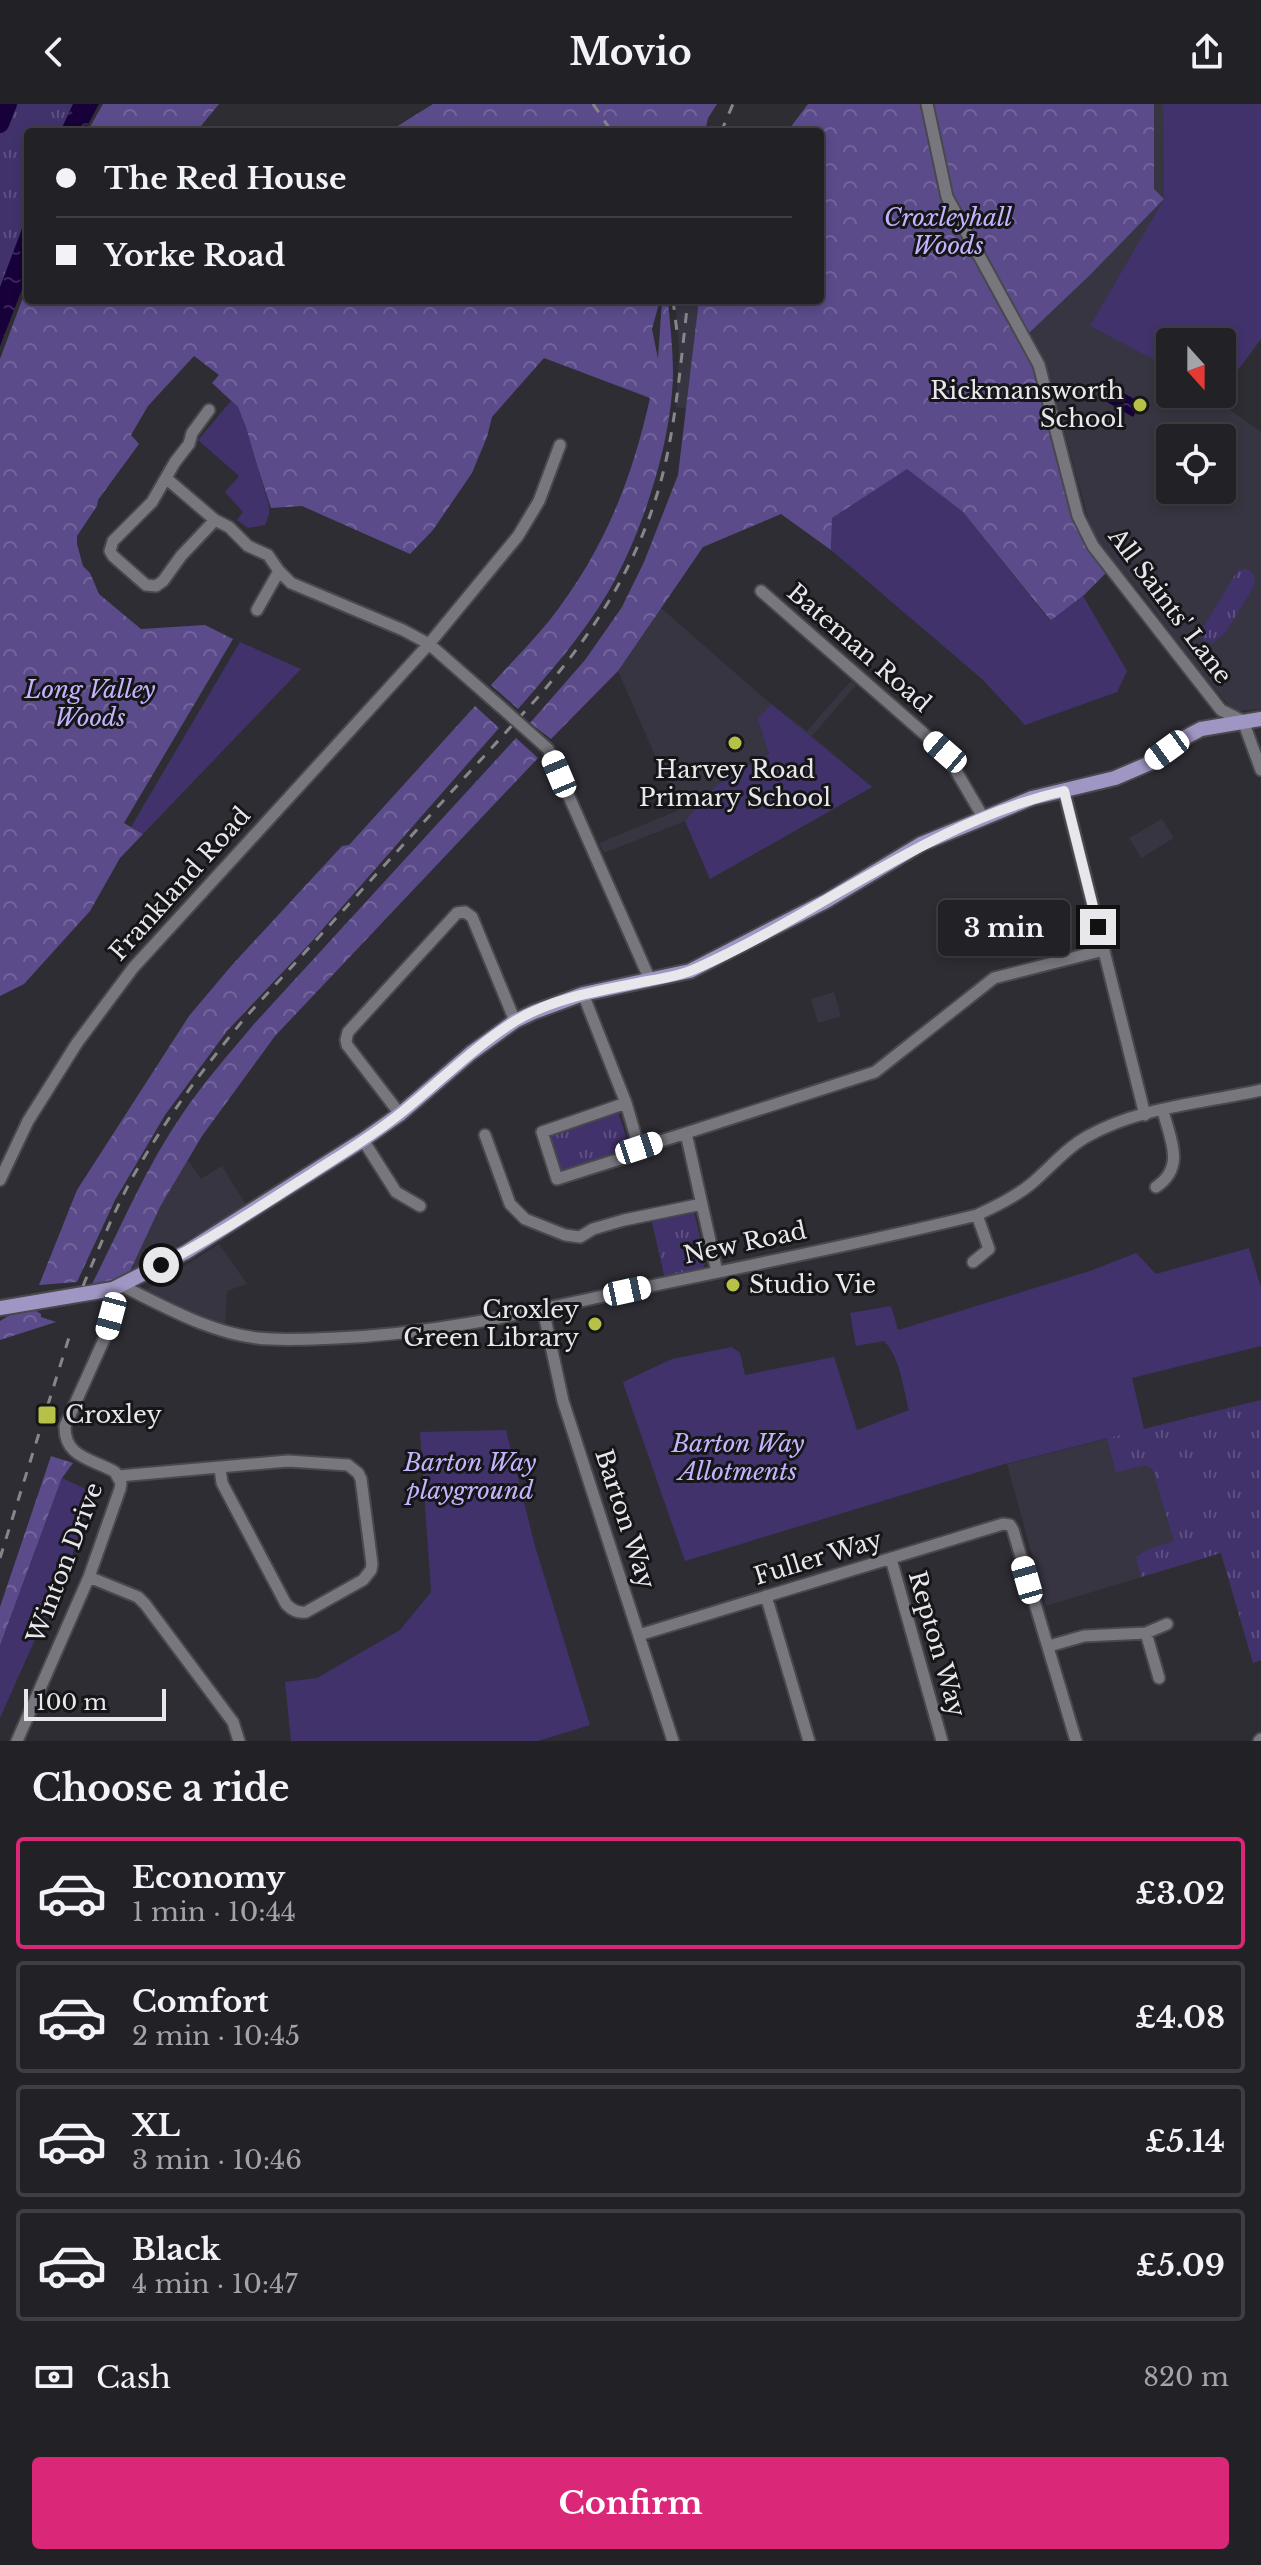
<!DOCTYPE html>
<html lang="en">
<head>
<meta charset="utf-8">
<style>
  :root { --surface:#222226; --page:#2e2f32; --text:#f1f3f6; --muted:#a2a4a7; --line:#3f3f43; --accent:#db2777 }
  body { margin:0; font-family:"Libre Baskerville",serif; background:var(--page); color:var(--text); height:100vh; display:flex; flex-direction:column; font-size:30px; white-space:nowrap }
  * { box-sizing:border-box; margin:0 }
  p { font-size:26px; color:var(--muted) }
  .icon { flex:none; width:44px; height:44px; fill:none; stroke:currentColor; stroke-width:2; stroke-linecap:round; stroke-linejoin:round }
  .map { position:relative; height:1637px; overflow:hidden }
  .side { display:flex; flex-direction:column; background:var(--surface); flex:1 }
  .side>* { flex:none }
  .hud { position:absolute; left:24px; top:24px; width:800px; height:176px; border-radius:8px; box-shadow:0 4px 12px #0003,0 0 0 2px var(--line); display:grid; align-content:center; height:176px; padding:0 32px; background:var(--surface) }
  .needle { width:52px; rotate:159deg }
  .fabs { position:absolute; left:1156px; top:224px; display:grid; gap:16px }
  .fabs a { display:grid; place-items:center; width:80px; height:80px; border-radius:8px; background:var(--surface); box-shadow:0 4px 12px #0003,0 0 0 2px var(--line); font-size:40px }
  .scale { position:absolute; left:24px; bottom:20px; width:142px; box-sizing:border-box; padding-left:8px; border:4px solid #e8e8ec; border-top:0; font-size:22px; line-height:28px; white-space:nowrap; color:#e8e8ec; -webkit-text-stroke:6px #161619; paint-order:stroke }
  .end { position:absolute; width:36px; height:36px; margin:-18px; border:10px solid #e8e8ec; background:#111; box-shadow:0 0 0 4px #111 }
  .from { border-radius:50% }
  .bubble { position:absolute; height:56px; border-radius:8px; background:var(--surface); box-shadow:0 4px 12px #0003,0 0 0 2px var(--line); font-size:26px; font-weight:700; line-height:56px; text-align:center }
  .car { position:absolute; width:24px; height:48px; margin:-24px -12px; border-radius:10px; box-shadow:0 0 6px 2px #0007; background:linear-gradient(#fff 24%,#345 0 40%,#fff 0 76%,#345 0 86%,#fff 0) }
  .hud b { display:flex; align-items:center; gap:28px; height:76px; font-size:30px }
  .hud b+b { border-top:2px solid var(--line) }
  .hud i { width:20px; height:20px; background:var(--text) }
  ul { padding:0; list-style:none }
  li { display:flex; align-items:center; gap:24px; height:112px; margin:0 16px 12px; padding:0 16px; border:4px solid var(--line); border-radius:8px }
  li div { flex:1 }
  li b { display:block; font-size:30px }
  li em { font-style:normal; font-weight:700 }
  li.selected { border-color:var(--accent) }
  li>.icon { width:72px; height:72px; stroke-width:1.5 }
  h2 { padding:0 32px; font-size:36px; line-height:96px }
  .pay { display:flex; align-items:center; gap:20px; height:88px; padding:0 32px; font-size:30px }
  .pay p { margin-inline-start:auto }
  .button { display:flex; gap:16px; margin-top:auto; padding:16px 32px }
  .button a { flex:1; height:92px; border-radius:8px; background:var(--accent); color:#fff; font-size:32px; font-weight:700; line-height:92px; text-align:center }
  header { display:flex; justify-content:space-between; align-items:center; height:104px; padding:0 32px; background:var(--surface); font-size:36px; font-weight:700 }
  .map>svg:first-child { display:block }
  .built { fill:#373541; fill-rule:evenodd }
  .grass { fill:url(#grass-tufts) }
  .forest { fill:url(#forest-crowns) }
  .green { fill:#42326c }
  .water { fill:url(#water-ripples) }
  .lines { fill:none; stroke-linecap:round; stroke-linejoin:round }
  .river { stroke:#18013a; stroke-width:18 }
  .minor-casing { stroke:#48484d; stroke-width:15 }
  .major-casing { stroke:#48484d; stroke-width:18 }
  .minor { stroke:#78777e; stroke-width:11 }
  .major { stroke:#a096c3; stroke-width:14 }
  .rail { stroke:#87868b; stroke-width:3; stroke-dasharray:10 10; stroke-linecap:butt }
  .minor-bridge-casing { stroke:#48484d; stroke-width:15; stroke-linecap:butt }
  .minor-bridge { stroke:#78777e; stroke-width:11 }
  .route { stroke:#e8e8ec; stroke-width:10 }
  .poi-dot { fill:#b7c147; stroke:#161619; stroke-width:3 }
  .labels { text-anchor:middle; stroke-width:6; stroke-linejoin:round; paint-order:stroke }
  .park-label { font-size:24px; font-style:italic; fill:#c4b4fe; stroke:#161619 }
  .poi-label { font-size:24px; fill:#e8e8ec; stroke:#161619; text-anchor:end }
  .street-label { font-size:24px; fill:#e8e8ec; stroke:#161619 }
</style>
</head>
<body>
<header><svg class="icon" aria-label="back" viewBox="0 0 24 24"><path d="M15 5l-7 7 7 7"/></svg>Movio<svg class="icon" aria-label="share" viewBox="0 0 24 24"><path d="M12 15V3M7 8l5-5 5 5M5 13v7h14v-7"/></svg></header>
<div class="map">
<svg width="1261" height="1637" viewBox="0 0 1261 1637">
  <defs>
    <pattern id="grass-tufts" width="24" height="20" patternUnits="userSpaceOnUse" patternTransform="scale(2)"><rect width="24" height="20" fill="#42326c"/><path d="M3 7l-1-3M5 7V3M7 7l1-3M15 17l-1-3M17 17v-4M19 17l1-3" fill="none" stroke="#5d5081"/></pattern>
    <pattern id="forest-crowns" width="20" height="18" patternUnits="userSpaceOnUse" patternTransform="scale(2)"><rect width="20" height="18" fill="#5b4b8a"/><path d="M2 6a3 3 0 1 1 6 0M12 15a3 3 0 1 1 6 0" fill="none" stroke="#73659b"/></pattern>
    <pattern id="water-ripples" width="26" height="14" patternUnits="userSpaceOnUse" patternTransform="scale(2)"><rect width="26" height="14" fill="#18013a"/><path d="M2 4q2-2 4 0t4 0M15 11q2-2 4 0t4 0" fill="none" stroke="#3a2657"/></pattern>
  </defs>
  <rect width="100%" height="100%" fill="#2e2d33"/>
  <!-- built -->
  <path class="built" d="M1153 0H1261V235L1222 288V238H1170V290H1220L1216 296 1261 328V605L1234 607 1228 605 1230 603 1195 562 1141 489 1094 436 1052 282 1028 230 1090 171 1164 95 1112 49ZM1170 334H1222V386H1170Z
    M675 196H687L688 202 689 196H701L688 305 676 303 679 244Z
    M661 504 771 600 807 627 851 577 856 581 812 632 872 683 710 775 685 717 604 749 599 739 679 706 618 567Z
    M1162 715 1174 734 1141 754 1129 734Z
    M834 888 841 912 818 919 811 895Z
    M188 1056 201 1075 222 1062 246 1101 131 1169 133 1158 160 1103Z
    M219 1140 247 1180 227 1187 225 1220 195 1212 144 1187Z
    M1261 1296V1556L1253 1559 1221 1449 1046 1502 1007 1360Z"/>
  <!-- grass -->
  <path class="grass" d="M0 0H73L60 28H28V109L0 184Z
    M1248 465 1254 472 1255 480 1226 528 1213 539 1204 537 1200 529 1238 466Z
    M618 1008 631 1047 561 1070 548 1031Z
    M694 1108 706 1158 701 1167 665 1175 652 1118Z
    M1261 1296V1556L1253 1559 1221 1449 1141 1473 1136 1453 1149 1445 1174 1437 1153 1366 1146 1361 1116 1368 1107 1334Z"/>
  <!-- forest -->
  <path class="forest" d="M103 0H219L196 28H87Z
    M433 0H717L708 14 705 28H388Z
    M808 0H1154V85L1164 95 1090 171 1028 230 1020 235 1034 260 1092 449 1106 469 1083 492 1051 517 962 407 833 414 831 446 781 410 703 443 618 567 551 635 530 619 585 556 622 503 644 458 678 371 699 196H820V28H787Z
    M28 180V196H660L652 225 658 255 662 196H668C670 220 673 245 673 269 672 338 642 431 607 490 582 532 550 568 518 605L491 581C510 560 531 539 549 517 603 448 631 379 650 294L544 254 492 313 487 333 472 369 433 426 410 450 302 402 271 404 238 303 212 279 219 271 194 252 148 302 131 331 139 340 98 396 97 402 77 432V440L83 462 90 469 99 490 141 525 205 521 233 535 124 719 143 730 120 754 90 807 24 880 0 892V255Z
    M475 602 499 624 313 836 227 927 165 1011 115 1096 77 1178 39 1181 77 1086 189 912 232 861 342 742 349 741Z
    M516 634 538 654 275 932 202 1032 160 1103 130 1167 119 1176 107 1180H92C120 1125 146 1063 181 1012 203 979 229 950 254 920Z
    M35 1206 41 1210V1213L56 1218 0 1236V1217L13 1209Z
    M51 1352 73 1359 62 1374 0 1542V1503Z"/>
  <!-- green -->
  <path class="green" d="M1163 0H1261V235L1222 287V238H1170V264L1090 222 1164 95Z
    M231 297 238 303 246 323 269 402V411L265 421 248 424 237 416 243 408 225 388 239 372 198 336Z
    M907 365 962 407 1050 517 1083 492 1127 567 1117 588 1025 621 982 575 831 446 832 414Z
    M240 538 301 565 143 730 131 723Z
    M771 600 872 683 710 775 685 717 716 682 769 650 758 615Z
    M1249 1144 1261 1183V1242L1132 1274 1144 1325 1001 1361 685 1457 623 1279 625 1277 672 1255 732 1243 740 1249 745 1271 834 1253 857 1326 909 1306C903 1284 900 1253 884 1237L856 1242 850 1209 891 1202 898 1226 1090 1167 1136 1149 1156 1170Z
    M506 1326 535 1442 590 1621 538 1637H291L285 1578 317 1574 400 1526 431 1488 420 1328Z
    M1183 1353 1196 1401 1172 1408 1157 1361Z
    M62 1374 88 1386 99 1400 87 1407 71 1455 0 1614V1542Z"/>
  <!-- water -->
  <path class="water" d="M73 0H99L84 28H60Z
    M28 109V170L0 242V183Z
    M1113 283 1141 299 1133 313 1105 297Z"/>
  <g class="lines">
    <!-- river -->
    <path class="river" d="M0 20 8 0"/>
    <!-- minor casing -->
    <g class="minor-casing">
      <path id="minor" d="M927 0 947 93 1039 261 1078 412 1093 442 1221 606 1243 617 1261 666
        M209 306 192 329 189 340 175 358 152 398 113 437 110 447 113 452 146 481 156 482 163 477 181 452 215 416
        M167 375 215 416 229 423 248 442 268 451 279 467
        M761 487 945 648 983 713
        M257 506 279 467 291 479 403 526 429 540 502 604
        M529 628 548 645 650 876
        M1064 687 1145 1011
        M583 890 626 999 639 1044 686 1029 717 1168
        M626 999 542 1028 557 1075 629 1052 639 1044
        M400 1010 347 941 346 936 348 928 457 809 465 808 472 813 515 917
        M686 1029 875 968 994 874 1104 846
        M485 1031 510 1100 525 1115 565 1131 580 1133 593 1125 624 1116 702 1100
        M363 1036 396 1088 420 1102
        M0 1076 28 1017 77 939 133 864 429 540 518 432 539 397 560 341
        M1156 1083C1186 1063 1170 1035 1163 1007
        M973 1158 989 1145 977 1111
        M122 1182C166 1203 208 1228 257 1234 283 1237 310 1235 336 1234 435 1230 525 1209 622 1188 741 1163 860 1140 977 1111 996 1102 1015 1093 1031 1080 1050 1064 1066 1044 1088 1032 1139 1003 1204 999 1261 986
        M543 1205 563 1297 673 1637
        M119 1372 288 1357 348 1361 358 1369 361 1375 372 1460 371 1466 363 1476 306 1508C297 1509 292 1506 286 1500L222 1379 220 1365
        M891 1455 942 1637
        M89 1473 138 1493 145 1500 233 1618 239 1637
        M766 1492 809 1637
        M1146 1529 1167 1520
        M639 1531 1003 1420 1010 1421 1013 1426 1076 1637
        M1049 1542 1084 1532 1146 1529 1159 1574
        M17 1637 89 1473 120 1385 121 1379 115 1368C93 1355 64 1354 65 1322L106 1231 113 1185
        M1259 1637 1261 1635"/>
    </g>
    <!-- major casing -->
    <g class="major-casing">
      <path id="major" d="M0 1204 113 1185 186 1148 363 1036 400 1010 471 949 515 917 534 908 583 890 690 867 826 797 921 740 1032 694 1115 674 1150 659 1184 634 1201 625 1261 615"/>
    </g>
    <!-- minor -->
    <use href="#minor" class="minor"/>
    <!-- major -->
    <use href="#major" class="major"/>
    <!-- rail -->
    <path class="rail" d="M593 0 612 28
      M721 28 733 0
      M673 196 677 228
      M83 1182C98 1146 113 1110 131 1076 163 1019 202 966 244 915L539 592C602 519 649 442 668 347 678 297 682 246 688 196
      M0 1454 71 1227"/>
    <!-- minor-bridge casing -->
    <g class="minor-bridge-casing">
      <path id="minor-bridge" d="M502 604 529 628"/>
    </g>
    <!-- minor-bridge -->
    <use href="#minor-bridge" class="minor-bridge"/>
  </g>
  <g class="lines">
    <!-- route -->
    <path class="route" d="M161 1161C213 1134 262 1101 311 1070 342 1050 374 1031 402 1008 439 978 474 943 515 917 555 893 603 886 648 877 664 874 680 872 695 865 820 810 929 718 1064 687L1098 823"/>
  </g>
  <!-- markers -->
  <g class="poi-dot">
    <circle cx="1140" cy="301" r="8"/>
    <circle cx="735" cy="639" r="8"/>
    <circle cx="733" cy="1181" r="8"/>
    <circle cx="595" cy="1220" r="8"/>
    <rect x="37" y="1301" width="20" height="20" rx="4"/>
  </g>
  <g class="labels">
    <!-- park labels -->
    <g class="park-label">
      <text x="948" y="122">Croxleyhall<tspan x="948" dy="28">Woods</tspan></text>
      <text x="90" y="594">Long Valley<tspan x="90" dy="28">Woods</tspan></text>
      <text x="738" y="1348">Barton Way<tspan x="738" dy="28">Allotments</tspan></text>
      <text x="470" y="1367">Barton Way<tspan x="470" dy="28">playground</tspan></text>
    </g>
    <!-- poi labels -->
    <g class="poi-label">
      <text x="1124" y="295">Rickmansworth<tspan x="1124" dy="28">School</tspan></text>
      <text x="735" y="674" text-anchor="middle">Harvey Road<tspan x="735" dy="28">Primary School</tspan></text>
      <text x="749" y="1189" text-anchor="start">Studio Vie</text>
      <text x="579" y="1214">Croxley<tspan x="579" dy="28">Green Library</tspan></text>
      <text x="65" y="1319" text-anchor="start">Croxley</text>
    </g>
    <!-- street labels -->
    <g class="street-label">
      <text transform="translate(1170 502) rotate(53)" y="8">All Saints' Lane</text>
      <text transform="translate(859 544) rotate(41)" y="8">Bateman Road</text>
      <text transform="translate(180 780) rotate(-48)" y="8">Frankland Road</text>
      <text transform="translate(745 1139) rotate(-12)" y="8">New Road</text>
      <text transform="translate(625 1415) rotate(72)" y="8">Barton Way</text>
      <text transform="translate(818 1454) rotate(-17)" y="8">Fuller Way</text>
      <text transform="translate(65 1459) rotate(-69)" y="8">Winton Drive</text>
      <text transform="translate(937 1540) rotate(74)" y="8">Repton Way</text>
    </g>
  </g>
</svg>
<div class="fabs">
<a><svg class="needle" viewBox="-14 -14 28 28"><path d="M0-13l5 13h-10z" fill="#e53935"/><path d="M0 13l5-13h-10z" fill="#a2a4a7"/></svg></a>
<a><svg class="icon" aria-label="locate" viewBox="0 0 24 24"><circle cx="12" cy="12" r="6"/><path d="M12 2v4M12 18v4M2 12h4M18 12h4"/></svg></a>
</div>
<div class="scale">100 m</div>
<i class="end from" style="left:161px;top:1161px"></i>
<i class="end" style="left:1098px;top:823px"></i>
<div class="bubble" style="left:938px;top:796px;width:132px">3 min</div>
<i class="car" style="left:1167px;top:646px;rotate:234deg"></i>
<i class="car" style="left:945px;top:648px;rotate:311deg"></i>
<i class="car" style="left:559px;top:670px;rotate:337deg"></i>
<i class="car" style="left:639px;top:1044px;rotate:72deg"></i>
<i class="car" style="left:627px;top:1187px;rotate:78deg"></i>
<i class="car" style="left:111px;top:1212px;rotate:195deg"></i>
<i class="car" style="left:1027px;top:1476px;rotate:344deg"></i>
<div class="hud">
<b><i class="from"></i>The Red House</b>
<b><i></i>Yorke Road</b>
</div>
</div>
<section class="side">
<h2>Choose a ride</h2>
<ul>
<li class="selected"><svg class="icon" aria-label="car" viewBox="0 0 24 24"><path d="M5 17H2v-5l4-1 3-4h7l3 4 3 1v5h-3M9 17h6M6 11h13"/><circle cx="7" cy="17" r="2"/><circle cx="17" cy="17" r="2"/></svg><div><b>Economy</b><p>1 min · 10:44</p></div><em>£3.02</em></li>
<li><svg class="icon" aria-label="car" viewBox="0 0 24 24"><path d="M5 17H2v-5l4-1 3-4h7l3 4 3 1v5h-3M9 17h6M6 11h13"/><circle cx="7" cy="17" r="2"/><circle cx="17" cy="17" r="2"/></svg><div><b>Comfort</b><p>2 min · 10:45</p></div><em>£4.08</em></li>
<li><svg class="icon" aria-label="car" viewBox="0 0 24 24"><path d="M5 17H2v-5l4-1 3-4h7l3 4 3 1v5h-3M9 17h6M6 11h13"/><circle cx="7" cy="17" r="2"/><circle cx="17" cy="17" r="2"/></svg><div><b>XL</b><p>3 min · 10:46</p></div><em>£5.14</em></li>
<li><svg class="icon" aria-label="car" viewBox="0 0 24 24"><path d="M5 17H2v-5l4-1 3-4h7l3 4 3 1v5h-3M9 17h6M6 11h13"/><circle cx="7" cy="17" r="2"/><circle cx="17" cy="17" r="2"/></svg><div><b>Black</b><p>4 min · 10:47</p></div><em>£5.09</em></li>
</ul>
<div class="pay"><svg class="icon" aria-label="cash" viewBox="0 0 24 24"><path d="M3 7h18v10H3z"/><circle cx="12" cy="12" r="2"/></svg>Cash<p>820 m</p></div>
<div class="button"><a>Confirm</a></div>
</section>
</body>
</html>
